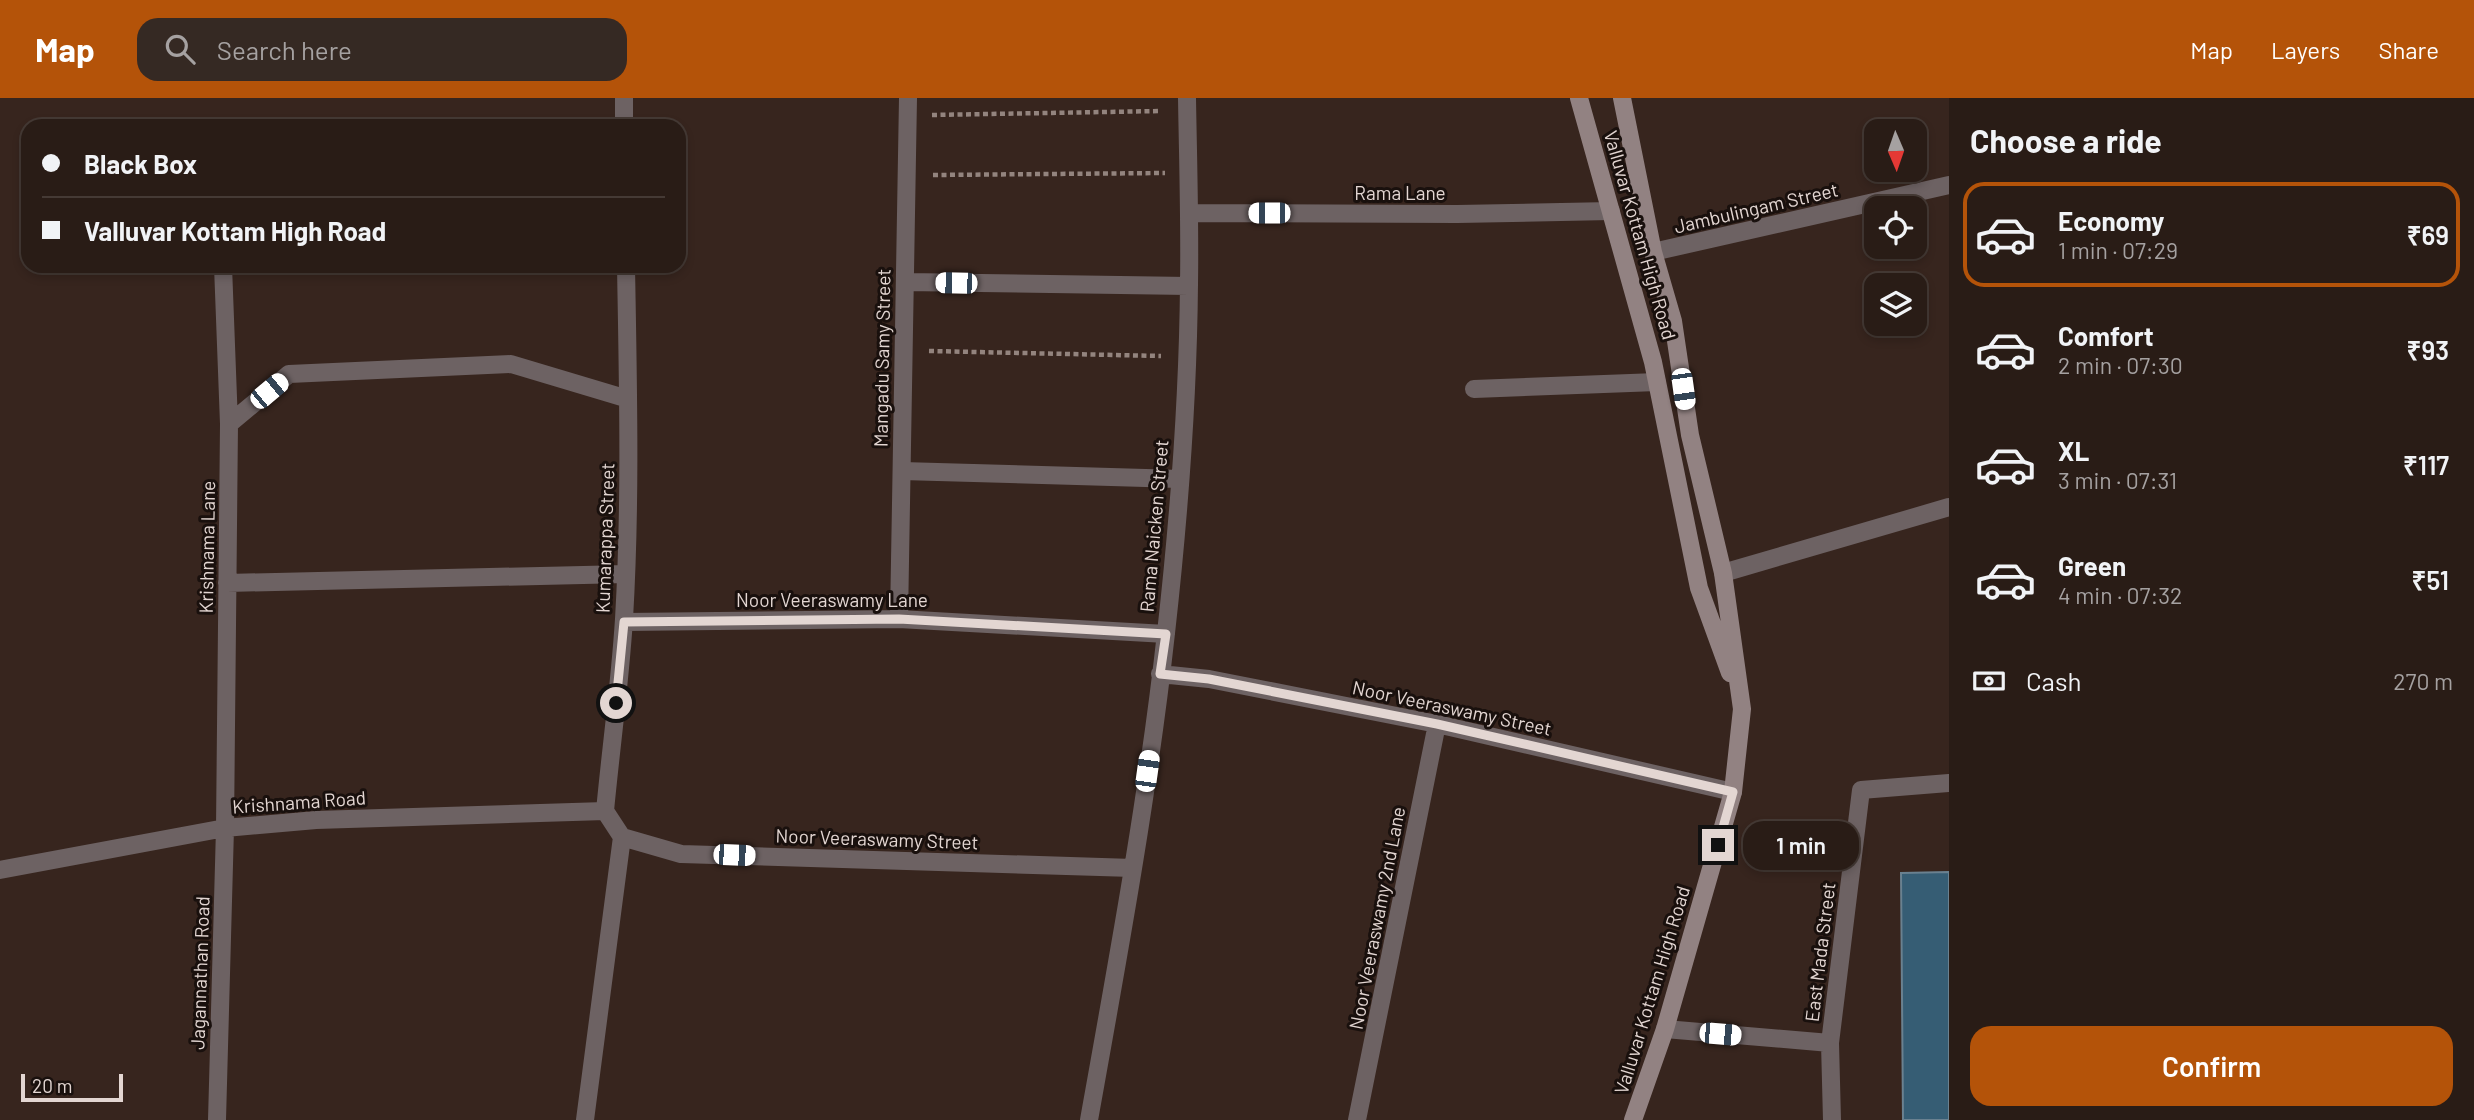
<!DOCTYPE html>
<html lang="en">
<head>
<meta charset="utf-8">
<style>
  :root { --surface:#291c16; --page:#352923; --text:#f1f3f6; --muted:#a5a1a1; --line:#453a35; --accent:#b45309 }
  body { margin:0; font-family:Barlow,sans-serif; background:var(--page); color:var(--text); height:100vh; display:flex; flex-direction:column; font-size:26px; white-space:nowrap }
  * { box-sizing:border-box; margin:0 }
  p { font-size:23px; color:var(--muted) }
  .icon { flex:none; width:38px; height:38px; fill:none; stroke:currentColor; stroke-width:2; stroke-linecap:round; stroke-linejoin:round }
  .map { position:relative; flex:1; overflow:hidden }
  .details { display:flex; flex-direction:column; background:var(--surface); width:525px }
  .details>* { flex:none }
  .hud { position:absolute; left:21px; top:21px; width:665px; height:154px; border-radius:21px; box-shadow:0 4px 10px #0003,0 0 0 2px var(--line); display:grid; align-content:center; height:154px; padding:0 21px; background:var(--surface) }
  .needle { width:46px; rotate:178deg }
  .tools { position:absolute; left:1864px; top:21px; display:grid; gap:14px }
  .tools a { display:grid; place-items:center; width:63px; height:63px; border-radius:14px; background:var(--surface); box-shadow:0 4px 10px #0003,0 0 0 2px var(--line); font-size:35px }
  .scale { position:absolute; left:21px; bottom:18px; width:102px; box-sizing:border-box; padding-left:7px; border:4px solid #e3d6d2; border-top:0; font-size:19px; line-height:24px; white-space:nowrap; color:#e3d6d2; -webkit-text-stroke:5px #19100d; paint-order:stroke }
  .end { position:absolute; width:32px; height:32px; margin:-16px; border:9px solid #e3d6d2; background:#111; box-shadow:0 0 0 4px #111 }
  .from { border-radius:50% }
  .bubble { position:absolute; height:49px; border-radius:21px; background:var(--surface); box-shadow:0 4px 10px #0003,0 0 0 2px var(--line); font-size:23px; font-weight:600; line-height:49px; text-align:center }
  .car { position:absolute; width:21px; height:42px; margin:-21px -10px; border-radius:9px; box-shadow:0 0 5px 2px #0007; background:linear-gradient(#fff 24%,#345 0 40%,#fff 0 76%,#345 0 86%,#fff 0) }
  .hud b { display:flex; align-items:center; gap:24px; height:66px; font-size:26px }
  .hud b+b { border-top:2px solid var(--line) }
  .hud i { width:18px; height:18px; background:var(--text) }
  ul { padding:0; list-style:none }
  li { display:flex; align-items:center; gap:21px; height:105px; margin:0 14px 10px; padding:0 7px; border:4px solid transparent; border-radius:21px }
  li div { flex:1 }
  li b { display:block; font-size:26px }
  li em { font-style:normal; font-weight:600 }
  li.on { border-color:var(--accent) }
  li>.icon { width:63px; height:63px; stroke-width:1.5 }
  h2 { padding:0 21px; font-size:32px; line-height:84px }
  .pay { display:flex; align-items:center; gap:18px; height:77px; padding:0 21px; font-size:26px }
  .pay p { margin-inline-start:auto }
  .primary-button { display:flex; gap:14px; margin-top:auto; padding:14px 21px }
  .primary-button a { flex:1; height:80px; border-radius:21px; background:var(--accent); color:#fff; font-size:28px; font-weight:600; line-height:80px; text-align:center }
  header { display:flex; align-items:center; gap:42px; box-sizing:border-box; height:98px; padding:0 35px; background:var(--accent); color:#fff }
  header strong { font-size:33px }
  nav { display:flex; gap:38px; margin-inline-start:auto; font-size:24px }
  .search { width:490px; height:63px; background:var(--page); display:flex; align-items:center; gap:18px; box-sizing:border-box; padding:0 24px; border-radius:21px; color:var(--muted); font-size:26px }
  main { display:flex; flex:1; min-height:0 }
  .map>svg:first-child { display:block }
  .water { fill:#365d74; stroke:#6a8190; stroke-width:2 }
  .lines { fill:none; stroke-linecap:round; stroke-linejoin:round }
  .path { stroke:#93847e; stroke-width:4.5; stroke-dasharray:5 3.5; stroke-linecap:butt }
  .minor { stroke:#6d6263; stroke-width:18 }
  .secondary { stroke:#928282; stroke-width:18 }
  .route { stroke:#e3d6d2; stroke-width:9 }
  .labels { text-anchor:middle; stroke-width:6; stroke-linejoin:round; paint-order:stroke }
  .street-label { font-size:19px; fill:#e3d6d2; stroke:#19100d }
</style>
</head>
<body>
<header>
<strong>Map</strong>
<div class="search"><svg class="icon" aria-label="search" viewBox="0 0 24 24"><circle cx="10" cy="10" r="6"/><path d="M15 15l6 6"/></svg>Search here</div>
<nav><a>Map</a><a>Layers</a><a>Share</a></nav>
</header>
<main>
<div class="map">
<svg width="1949" height="1022" viewBox="0 0 1949 1022">
  <rect width="100%" height="100%" fill="#37251e"/>
  <!-- water -->
  <path class="water" d="M1949 774V1022H1903L1901 775Z"/>
  <g class="lines">
    <!-- path -->
    <path class="path" d="M932 17 1161 13
      M933 77 1165 75
      M929 253 1161 258"/>
    <!-- minor -->
    <path class="minor" d="M624 28V0
      M1189 115 1457 116 1611 113
      M1653 154 1949 87
      M905 184 1189 188
      M1474 291 1657 284
      M229 326 289 276 511 266 628 301
      M902 373 1180 381
      M1723 475 1949 409
      M227 485 626 476
      M899 521 908 0
      M624 524 899 521 1166 536
      M1160 576 1209 581 1437 626 1733 694
      M605 713C611 649 620 585 624 521 631 403 628 286 626 168
      M605 713 622 739 681 756 1133 770
      M0 772 225 730 316 722 605 713
      M1665 931 1830 945
      M217 1022 225 730 229 326 223 168
      M585 1022 622 739
      M1089 1022C1118 860 1148 698 1166 535 1179 419 1188 302 1189 186 1190 124 1188 62 1187 0
      M1357 1022 1437 626
      M1832 1022 1830 945 1861 692 1949 685"/>
    <!-- secondary -->
    <path class="secondary" d="M1579 0 1653 264 1699 490 1730 575
      M1622 0 1653 154 1673 223 1690 337 1723 475 1742 611 1733 694 1665 931 1633 1022"/>
  </g>
  <g class="lines">
    <!-- route -->
    <path class="route" d="M616 605 624 524 899 521 1166 536 1160 576 1209 581 1437 626 1733 694 1718 747"/>
  </g>
  <g class="labels">
    <!-- street labels -->
    <g class="street-label">
      <text x="1400" y="102">Rama Lane</text>
      <text transform="translate(1756 110) rotate(-13)" y="7">Jambulingam Street</text>
      <text transform="translate(1640 137) rotate(74)" y="7">Valluvar Kottam High Road</text>
      <text transform="translate(882 260) rotate(-89)" y="7">Mangadu Samy Street</text>
      <text transform="translate(1154 428) rotate(-85)" y="7">Rama Naicken Street</text>
      <text transform="translate(605 440) rotate(-88)" y="7">Kumarappa Street</text>
      <text transform="translate(207 449) rotate(-89)" y="7">Krishnama Lane</text>
      <text x="832" y="509">Noor Veeraswamy Lane</text>
      <text transform="translate(1452 610) rotate(12)" y="7">Noor Veeraswamy Street</text>
      <text transform="translate(299 704) rotate(-4)" y="7">Krishnama Road</text>
      <text transform="translate(877 741) rotate(2)" y="7">Noor Veeraswamy Street</text>
      <text transform="translate(1377 820) rotate(-79)" y="7">Noor Veeraswamy 2nd Lane</text>
      <text transform="translate(1820 854) rotate(-83)" y="7">East Mada Street</text>
      <text transform="translate(200 875) rotate(-88)" y="7">Jagannathan Road</text>
      <text transform="translate(1652 892) rotate(-73)" y="7">Valluvar Kottam High Road</text>
    </g>
  </g>
</svg>
<div class="tools">
<a><svg class="needle" viewBox="-14 -14 28 28"><path d="M0-13l5 13h-10z" fill="#e53935"/><path d="M0 13l5-13h-10z" fill="#a5a1a1"/></svg></a>
<a><svg class="icon" aria-label="locate" viewBox="0 0 24 24"><circle cx="12" cy="12" r="6"/><path d="M12 2v4M12 18v4M2 12h4M18 12h4"/></svg></a>
<a><svg class="icon" aria-label="layers" viewBox="0 0 24 24"><path d="M12 4l9 5-9 5-9-5zM3 14l9 5 9-5"/></svg></a>
</div>
<div class="scale">20 m</div>
<i class="end from" style="left:616px;top:605px"></i>
<i class="end" style="left:1718px;top:747px"></i>
<div class="bubble" style="left:1743px;top:723px;width:116px">1 min</div>
<i class="car" style="left:1269px;top:115px;rotate:270deg"></i>
<i class="car" style="left:956px;top:185px;rotate:271deg"></i>
<i class="car" style="left:1683px;top:291px;rotate:172deg"></i>
<i class="car" style="left:269px;top:293px;rotate:50deg"></i>
<i class="car" style="left:1147px;top:673px;rotate:8deg"></i>
<i class="car" style="left:734px;top:757px;rotate:92deg"></i>
<i class="car" style="left:1720px;top:936px;rotate:95deg"></i>
<div class="hud">
<b><i class="from"></i>Black Box</b>
<b><i></i>Valluvar Kottam High Road</b>
</div>
</div>
<section class="details">
<h2>Choose a ride</h2>
<ul>
<li class="on"><svg class="icon" aria-label="car" viewBox="0 0 24 24"><path d="M5 17H2v-5l4-1 3-4h7l3 4 3 1v5h-3M9 17h6M6 11h13"/><circle cx="7" cy="17" r="2"/><circle cx="17" cy="17" r="2"/></svg><div><b>Economy</b><p>1 min · 07:29</p></div><em>₹69</em></li>
<li><svg class="icon" aria-label="car" viewBox="0 0 24 24"><path d="M5 17H2v-5l4-1 3-4h7l3 4 3 1v5h-3M9 17h6M6 11h13"/><circle cx="7" cy="17" r="2"/><circle cx="17" cy="17" r="2"/></svg><div><b>Comfort</b><p>2 min · 07:30</p></div><em>₹93</em></li>
<li><svg class="icon" aria-label="car" viewBox="0 0 24 24"><path d="M5 17H2v-5l4-1 3-4h7l3 4 3 1v5h-3M9 17h6M6 11h13"/><circle cx="7" cy="17" r="2"/><circle cx="17" cy="17" r="2"/></svg><div><b>XL</b><p>3 min · 07:31</p></div><em>₹117</em></li>
<li><svg class="icon" aria-label="car" viewBox="0 0 24 24"><path d="M5 17H2v-5l4-1 3-4h7l3 4 3 1v5h-3M9 17h6M6 11h13"/><circle cx="7" cy="17" r="2"/><circle cx="17" cy="17" r="2"/></svg><div><b>Green</b><p>4 min · 07:32</p></div><em>₹51</em></li>
</ul>
<div class="pay"><svg class="icon" aria-label="cash" viewBox="0 0 24 24"><path d="M3 7h18v10H3z"/><circle cx="12" cy="12" r="2"/></svg>Cash<p>270 m</p></div>
<div class="primary-button"><a>Confirm</a></div>
</section>
</main>
</body>
</html>
